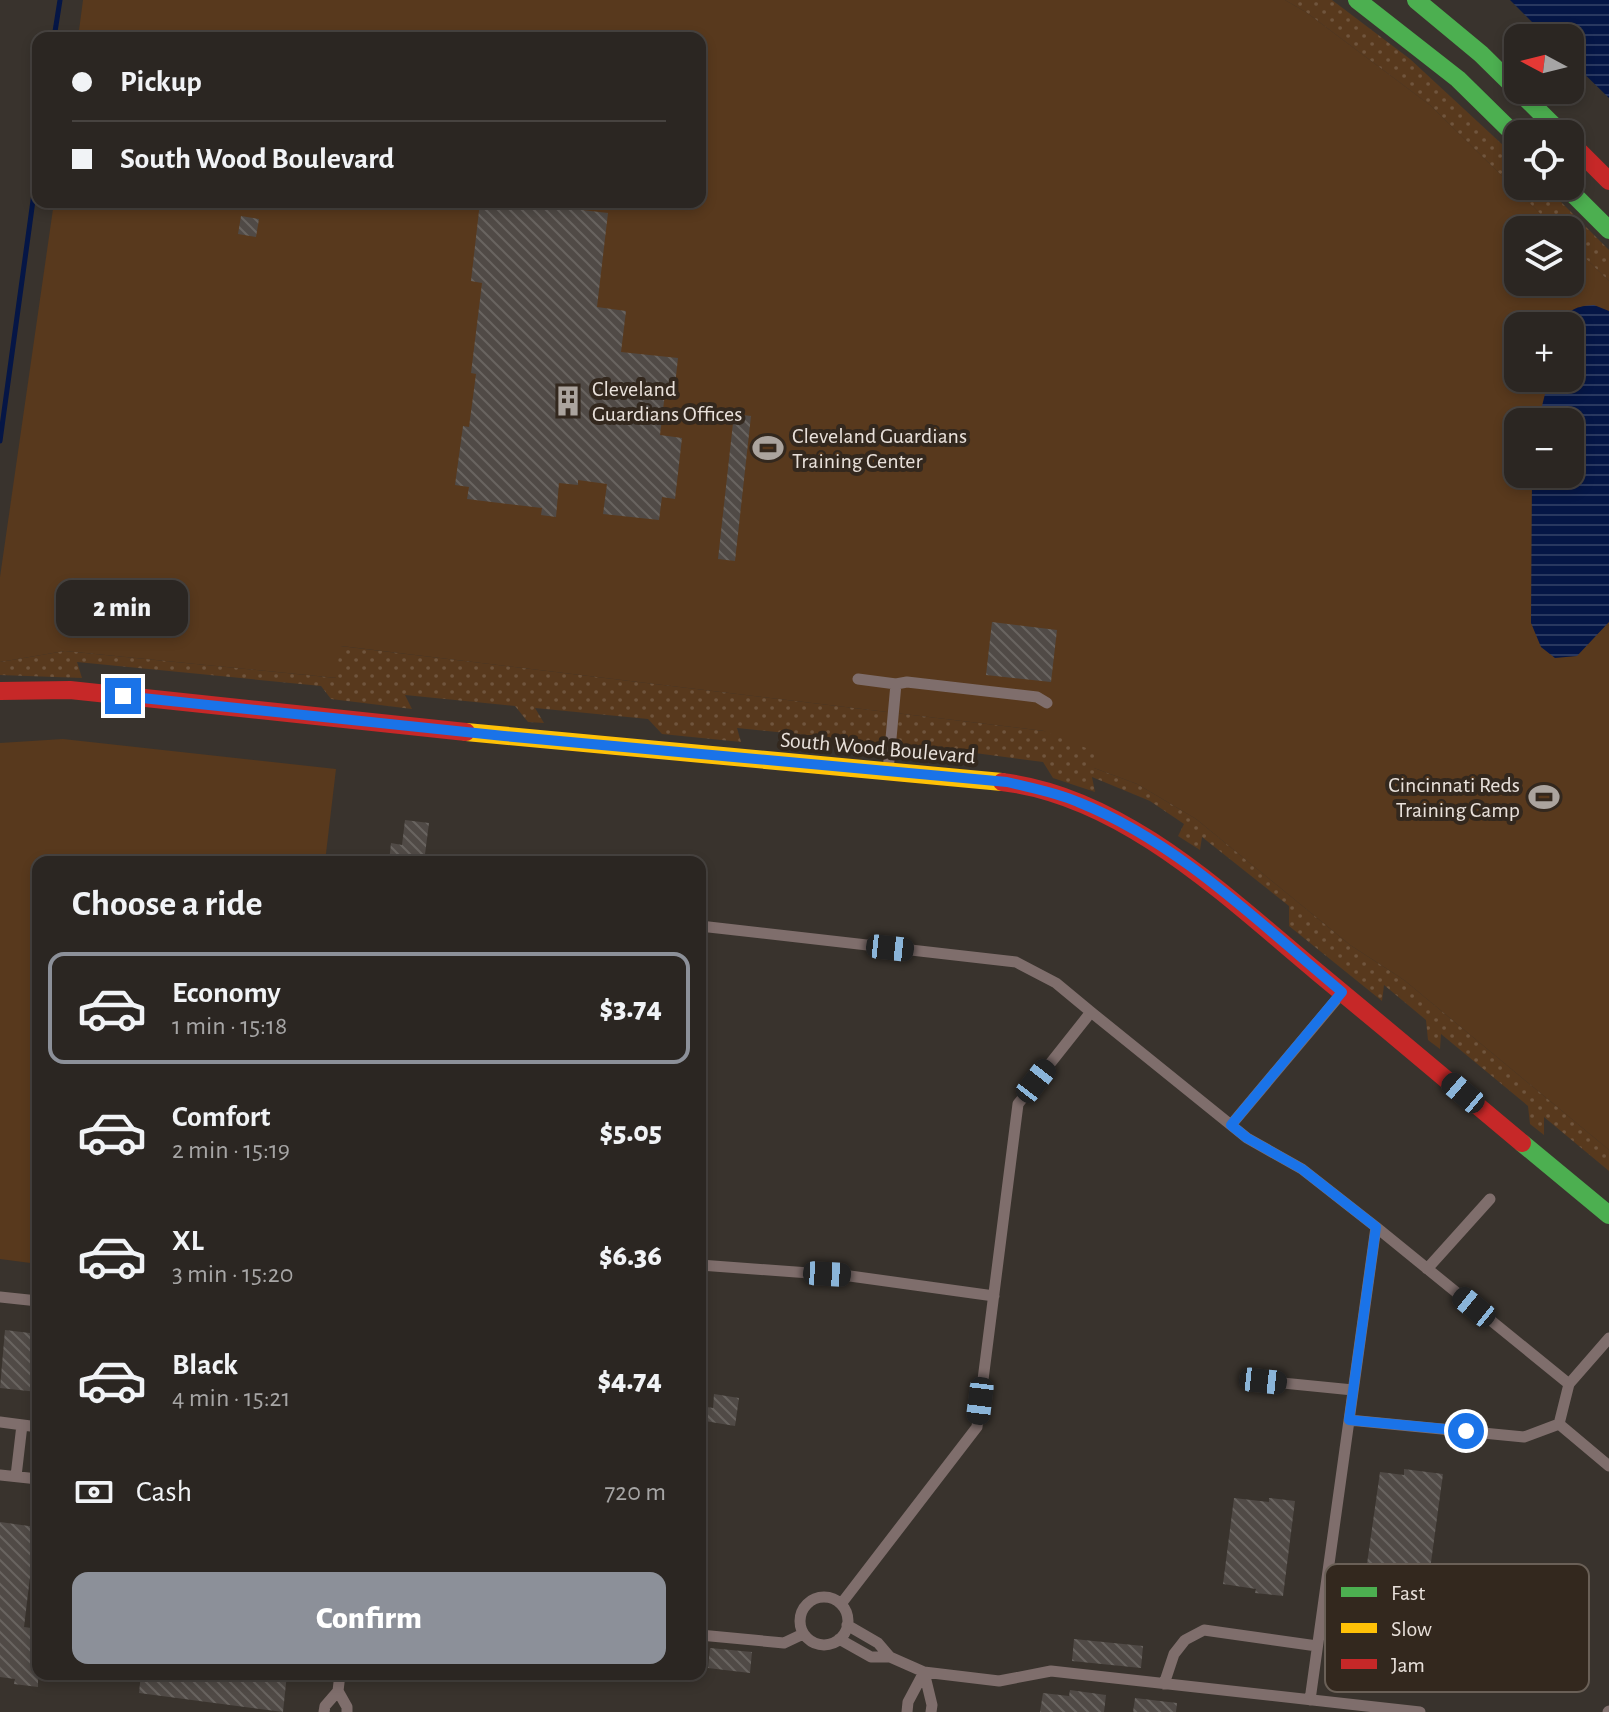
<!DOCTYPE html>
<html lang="en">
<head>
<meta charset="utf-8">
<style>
  :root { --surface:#2b2622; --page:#37322f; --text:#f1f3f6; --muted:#a6a5a5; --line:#474340; --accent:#8c9099 }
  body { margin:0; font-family:"Alegreya Sans",sans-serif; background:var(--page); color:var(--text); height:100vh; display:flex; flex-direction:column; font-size:30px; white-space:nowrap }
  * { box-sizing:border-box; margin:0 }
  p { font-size:26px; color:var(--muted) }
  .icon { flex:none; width:44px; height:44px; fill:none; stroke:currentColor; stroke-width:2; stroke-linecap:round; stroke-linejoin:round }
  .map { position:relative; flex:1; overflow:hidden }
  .drawer { position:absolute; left:32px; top:856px; width:674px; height:824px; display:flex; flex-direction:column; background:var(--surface); border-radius:16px; box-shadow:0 4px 12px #0003,0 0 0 2px var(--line) }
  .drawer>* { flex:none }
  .top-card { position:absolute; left:32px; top:32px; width:674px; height:176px; border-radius:16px; box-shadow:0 4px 12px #0003,0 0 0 2px var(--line); display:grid; align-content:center; height:176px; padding:0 40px; background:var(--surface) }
  .needle { width:52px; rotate:277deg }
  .fabs { position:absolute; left:1504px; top:24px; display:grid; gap:16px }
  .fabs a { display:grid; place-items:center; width:80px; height:80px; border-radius:16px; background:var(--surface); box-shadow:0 4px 12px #0003,0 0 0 2px var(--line); font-size:40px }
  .end { position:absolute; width:36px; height:36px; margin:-18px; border:10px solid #1a73e8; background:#fff; box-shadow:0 0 0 4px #fff }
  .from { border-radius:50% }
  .bubble { position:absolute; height:56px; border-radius:16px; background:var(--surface); box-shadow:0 4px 12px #0003,0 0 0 2px var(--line); font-size:26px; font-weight:800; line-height:56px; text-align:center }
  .car { position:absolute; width:24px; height:48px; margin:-24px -12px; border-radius:10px; box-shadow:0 0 6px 2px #0007; background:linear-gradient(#222 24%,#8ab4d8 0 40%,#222 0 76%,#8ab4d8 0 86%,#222 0) }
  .top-card b { display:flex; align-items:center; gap:28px; height:76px; font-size:30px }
  .top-card b+b { border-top:2px solid var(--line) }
  .top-card i { width:20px; height:20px; background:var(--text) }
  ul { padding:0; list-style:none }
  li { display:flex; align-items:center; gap:24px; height:112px; margin:0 16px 12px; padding:0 24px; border:4px solid transparent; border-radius:16px }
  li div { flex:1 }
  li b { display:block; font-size:30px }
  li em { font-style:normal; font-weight:800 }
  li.active { border-color:var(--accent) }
  li>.icon { width:72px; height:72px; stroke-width:1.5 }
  h2 { padding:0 40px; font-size:36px; line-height:96px }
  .pay { display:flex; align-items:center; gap:20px; height:88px; padding:0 40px; font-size:30px }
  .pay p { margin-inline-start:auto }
  .action { display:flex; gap:16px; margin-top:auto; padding:16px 40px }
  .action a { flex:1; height:92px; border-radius:16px; background:var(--accent); color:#fff; font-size:32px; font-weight:800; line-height:92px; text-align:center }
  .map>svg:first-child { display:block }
  .green { fill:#58391d; fill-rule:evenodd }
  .garden { fill:url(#garden-dots) }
  .water { fill:url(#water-rules) }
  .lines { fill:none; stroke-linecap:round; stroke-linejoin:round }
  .stream { stroke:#051646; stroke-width:5 }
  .building { fill:url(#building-back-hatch) }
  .lane { stroke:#7f6e6c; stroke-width:11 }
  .fast { stroke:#4caf50; stroke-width:18 }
  .slow { stroke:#ffc107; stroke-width:18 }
  .jam { stroke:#c62828; stroke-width:18 }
  .route { stroke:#1a73e8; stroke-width:10 }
  .labels { text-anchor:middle; stroke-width:8; stroke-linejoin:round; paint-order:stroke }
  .poi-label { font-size:22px; fill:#e9e1db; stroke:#33281e; text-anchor:start }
  .street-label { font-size:22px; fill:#e9e1db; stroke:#33281e }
  .key { fill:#33281e; stroke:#6a6057; stroke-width:2 }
  .key-label { font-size:22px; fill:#e9e1db }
</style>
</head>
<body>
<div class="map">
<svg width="1609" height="1712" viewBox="0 0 1609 1712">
  <defs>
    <pattern id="garden-dots" width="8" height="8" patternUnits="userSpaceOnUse" patternTransform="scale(2)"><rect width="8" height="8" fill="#58391d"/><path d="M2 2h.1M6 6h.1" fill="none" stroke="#70553d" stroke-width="1.8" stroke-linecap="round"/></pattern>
    <pattern id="water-rules" width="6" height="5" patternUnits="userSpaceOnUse" patternTransform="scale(2)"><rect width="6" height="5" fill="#051646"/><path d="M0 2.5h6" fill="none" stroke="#293860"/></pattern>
    <pattern id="building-back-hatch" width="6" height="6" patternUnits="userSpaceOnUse" patternTransform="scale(2)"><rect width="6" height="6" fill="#504a46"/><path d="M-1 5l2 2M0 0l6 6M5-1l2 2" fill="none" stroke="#696460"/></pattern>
  </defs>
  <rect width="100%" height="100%" fill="#39332d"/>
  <!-- green -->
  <path class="green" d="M83 0H1285L1306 12 1430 105 1557 230H1518V282H1570V243L1609 281V1150L1404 980 1350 945 1196 819 1137 784 1094 768 1044 731 341 646 337 678 65 651 0 662V577L54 202H700V38H78ZM1518 326H1570V378H1518ZM1518 422H1570V474H1518Z
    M63 739 336 769 325 862H38V1264L0 1259V743Z"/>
  <!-- garden -->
  <path class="garden" d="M1285 0H1332L1410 59 1518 159V186H1545L1609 250V281L1570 243V230H1557L1430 105 1306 12Z
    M340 646 1044 731 1096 752 1094 768 1137 784 1196 819 1350 945 1404 980 1609 1150V1171L1544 1117V1135L1530 1124 1528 1106 1441 1034 1440 1049 1428 1040 1426 1020 1384 985 1382 1001 1289 926V906L1202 837 1200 850 1178 836 1184 824 1150 801 1092 777 1095 792 1053 778 1043 762 930 747 937 762 859 752 846 739 737 728 741 742 662 734 648 719 535 708 544 723 528 722 515 706 405 695 412 709 331 699 321 686 77 662 82 678 0 675V662L65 651 336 678Z"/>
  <!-- water -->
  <path class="water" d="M1510 0H1609V98L1570 60V38H1548Z
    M1594 305 1609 311V622L1577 656 1555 658 1541 647 1531 623 1532 474H1570V422H1538L1549 378H1570V326H1562C1566 309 1578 306 1594 305Z"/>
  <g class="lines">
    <!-- stream -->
    <path class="stream" d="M54 38 60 0
      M0 441 38 164"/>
  </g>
  <!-- building -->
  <path class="building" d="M480 202H514L608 213 597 307 626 311 621 352 678 358 674 394 665 393 660 435 682 438 675 499 662 497 659 520 603 514 607 484 578 480V485L559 483 556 517 541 515 542 508 467 499 469 487 455 485 463 426 469 427 476 374 471 373 482 283 471 281Z
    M241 216 259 219 256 237 238 234Z
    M734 414 751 416 735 561 718 559Z
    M992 622 1057 630 1051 682 986 675Z
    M405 820 429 823 424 862H389L391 843 402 845Z
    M5 1330 38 1334V1392L0 1388Z
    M714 1394 739 1398 735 1426 705 1421 707 1407 713 1408Z
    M1404 1469 1443 1474 1429 1577 1391 1572 1392 1568 1367 1564 1380 1472 1404 1475Z
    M1234 1498 1269 1502V1498L1295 1501 1283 1596 1255 1593 1256 1589 1223 1584Z
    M0 1522 36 1527 24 1627 38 1629V1687L14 1684 15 1679 0 1677Z
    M1074 1639 1143 1646 1141 1668 1072 1661Z
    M710 1648 752 1652 750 1673 708 1668Z
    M141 1674H287L283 1712 139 1693Z
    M1070 1690 1106 1695 1104 1712H1040L1043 1693 1069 1696Z
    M1135 1698 1177 1703 1176 1712H1133Z"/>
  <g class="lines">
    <!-- lane -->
    <path class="lane" d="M858 679 896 684
      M888 771 896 684 907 682 1037 697 1047 703
      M700 926 1016 962 1056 983 1091 1012 1018 1104 977 1427 841 1604
      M1091 1012 1247 1138 1302 1169 1376 1227
      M1231 1125 1341 994
      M700 1265 850 1276 994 1296
      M1427 1269 1490 1199
      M0 1297 38 1301
      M1263 1381 1353 1390
      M1569 1384 1609 1338
      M1349 1420 1524 1437 1559 1424
      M0 1422 38 1427
      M0 1475 38 1479
      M16 1476 22 1425
      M800 1621a24 24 0 1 1 48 0a24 24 0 1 1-48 0Z
      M847 1625 878 1643 890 1657 924 1672 999 1681 1051 1671 1420 1712
      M700 1635 784 1643 803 1634
      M839 1639 871 1657H890
      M924 1672 932 1705 931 1712
      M1164 1684 1174 1654 1185 1640 1204 1630 1317 1646
      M338 1691 347 1707V1712
      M1310 1700 1376 1227 1569 1384 1559 1424 1609 1466
      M324 1712 325 1706 338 1691 340 1674
      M907 1712 908 1702 924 1672
      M1608 1712 1609 1711"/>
    <!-- fast -->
    <path class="fast" d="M1357 0 1458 79 1518 138
      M1416 0 1481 54 1562 134
      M1565 186 1609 230
      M1522 1143 1609 1215"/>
    <!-- slow -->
    <path class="slow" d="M466 732 1002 782"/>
    <!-- jam -->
    <path class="jam" d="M1570 142 1609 181
      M0 691 70 690 466 732
      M1002 782C1123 796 1226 896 1316 971 1385 1028 1453 1085 1522 1143"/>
  </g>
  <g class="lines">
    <!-- route -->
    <path class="route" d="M123 696 504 736 1007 782C1031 788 1055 792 1078 802 1180 843 1259 923 1342 992L1231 1125 1247 1138 1302 1169 1376 1227 1349 1420 1466 1431"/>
  </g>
  <!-- icons -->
  <defs>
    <g id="building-bare" transform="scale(2.4)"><path d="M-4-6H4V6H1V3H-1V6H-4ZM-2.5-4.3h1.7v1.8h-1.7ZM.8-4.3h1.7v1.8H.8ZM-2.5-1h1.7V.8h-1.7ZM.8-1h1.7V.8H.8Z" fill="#aba49e" stroke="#33281e" stroke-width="2.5" paint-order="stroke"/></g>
    <g id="stadium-bare" transform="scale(2.4)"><path d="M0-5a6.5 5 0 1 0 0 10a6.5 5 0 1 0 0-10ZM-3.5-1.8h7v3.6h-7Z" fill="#aba49e" stroke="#33281e" stroke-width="2.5" paint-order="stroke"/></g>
  </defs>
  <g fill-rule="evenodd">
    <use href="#building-bare" x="568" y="401"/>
    <use href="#stadium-bare" x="768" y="448"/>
    <use href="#stadium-bare" x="1544" y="797"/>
  </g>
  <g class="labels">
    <!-- poi labels -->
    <g class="poi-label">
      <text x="592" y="396">Cleveland<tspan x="592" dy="25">Guardians Offices</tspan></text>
      <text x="792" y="443">Cleveland Guardians<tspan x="792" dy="25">Training Center</tspan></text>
      <text x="1520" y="792" text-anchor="end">Cincinnati Reds<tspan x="1520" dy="25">Training Camp</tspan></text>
    </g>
    <!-- street labels -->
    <g class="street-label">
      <text transform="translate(878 747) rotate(5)" y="8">South Wood Boulevard</text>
    </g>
  </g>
  <!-- legend -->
  <rect x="1325" y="1564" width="264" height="128" rx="12" class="key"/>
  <rect x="1341" y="1587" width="36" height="10" fill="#4caf50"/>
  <rect x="1341" y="1623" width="36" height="10" fill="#ffc107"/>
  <rect x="1341" y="1659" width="36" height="10" fill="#c62828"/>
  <g class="key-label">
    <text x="1391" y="1600">Fast</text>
    <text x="1391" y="1636">Slow</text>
    <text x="1391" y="1672">Jam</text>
  </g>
</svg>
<div class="fabs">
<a><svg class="needle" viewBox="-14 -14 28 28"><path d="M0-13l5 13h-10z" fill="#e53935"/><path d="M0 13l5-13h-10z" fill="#a6a5a5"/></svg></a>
<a><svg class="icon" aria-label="locate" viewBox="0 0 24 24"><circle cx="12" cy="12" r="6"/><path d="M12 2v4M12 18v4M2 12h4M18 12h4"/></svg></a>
<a><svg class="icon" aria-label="layers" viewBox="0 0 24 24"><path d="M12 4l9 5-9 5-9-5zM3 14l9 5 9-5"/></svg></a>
<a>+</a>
<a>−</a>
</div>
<i class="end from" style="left:1466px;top:1431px"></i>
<i class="end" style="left:123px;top:696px"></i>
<div class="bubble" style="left:56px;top:580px;width:132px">2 min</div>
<i class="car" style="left:890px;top:948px;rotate:96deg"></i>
<i class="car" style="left:1036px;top:1081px;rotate:38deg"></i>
<i class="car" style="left:1463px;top:1093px;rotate:310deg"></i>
<i class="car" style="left:827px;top:1274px;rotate:93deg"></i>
<i class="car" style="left:1474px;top:1307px;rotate:309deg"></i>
<i class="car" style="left:1263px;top:1381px;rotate:96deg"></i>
<i class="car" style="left:980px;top:1401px;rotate:187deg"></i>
<div class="top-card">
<b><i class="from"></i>Pickup</b>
<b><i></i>South Wood Boulevard</b>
</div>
<section class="drawer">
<h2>Choose a ride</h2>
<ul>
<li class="active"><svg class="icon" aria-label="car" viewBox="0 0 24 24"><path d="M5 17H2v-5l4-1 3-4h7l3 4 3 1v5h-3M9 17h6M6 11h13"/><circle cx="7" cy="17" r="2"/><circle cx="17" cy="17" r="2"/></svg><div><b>Economy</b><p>1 min · 15:18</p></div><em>$3.74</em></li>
<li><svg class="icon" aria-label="car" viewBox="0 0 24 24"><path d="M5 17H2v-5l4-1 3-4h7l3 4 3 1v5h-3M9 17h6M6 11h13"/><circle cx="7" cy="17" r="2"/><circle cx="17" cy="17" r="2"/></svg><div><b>Comfort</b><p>2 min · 15:19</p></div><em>$5.05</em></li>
<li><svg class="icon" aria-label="car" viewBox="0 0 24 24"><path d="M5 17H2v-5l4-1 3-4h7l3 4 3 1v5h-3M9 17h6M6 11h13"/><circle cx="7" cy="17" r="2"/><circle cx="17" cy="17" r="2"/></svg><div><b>XL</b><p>3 min · 15:20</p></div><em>$6.36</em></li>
<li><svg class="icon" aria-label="car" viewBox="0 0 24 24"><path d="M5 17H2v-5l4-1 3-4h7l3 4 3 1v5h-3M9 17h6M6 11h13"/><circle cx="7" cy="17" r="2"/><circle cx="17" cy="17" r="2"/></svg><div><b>Black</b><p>4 min · 15:21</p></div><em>$4.74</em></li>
</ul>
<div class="pay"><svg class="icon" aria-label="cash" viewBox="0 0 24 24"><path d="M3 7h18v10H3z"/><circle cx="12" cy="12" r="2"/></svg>Cash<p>720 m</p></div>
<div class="action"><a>Confirm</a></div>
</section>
</div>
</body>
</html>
